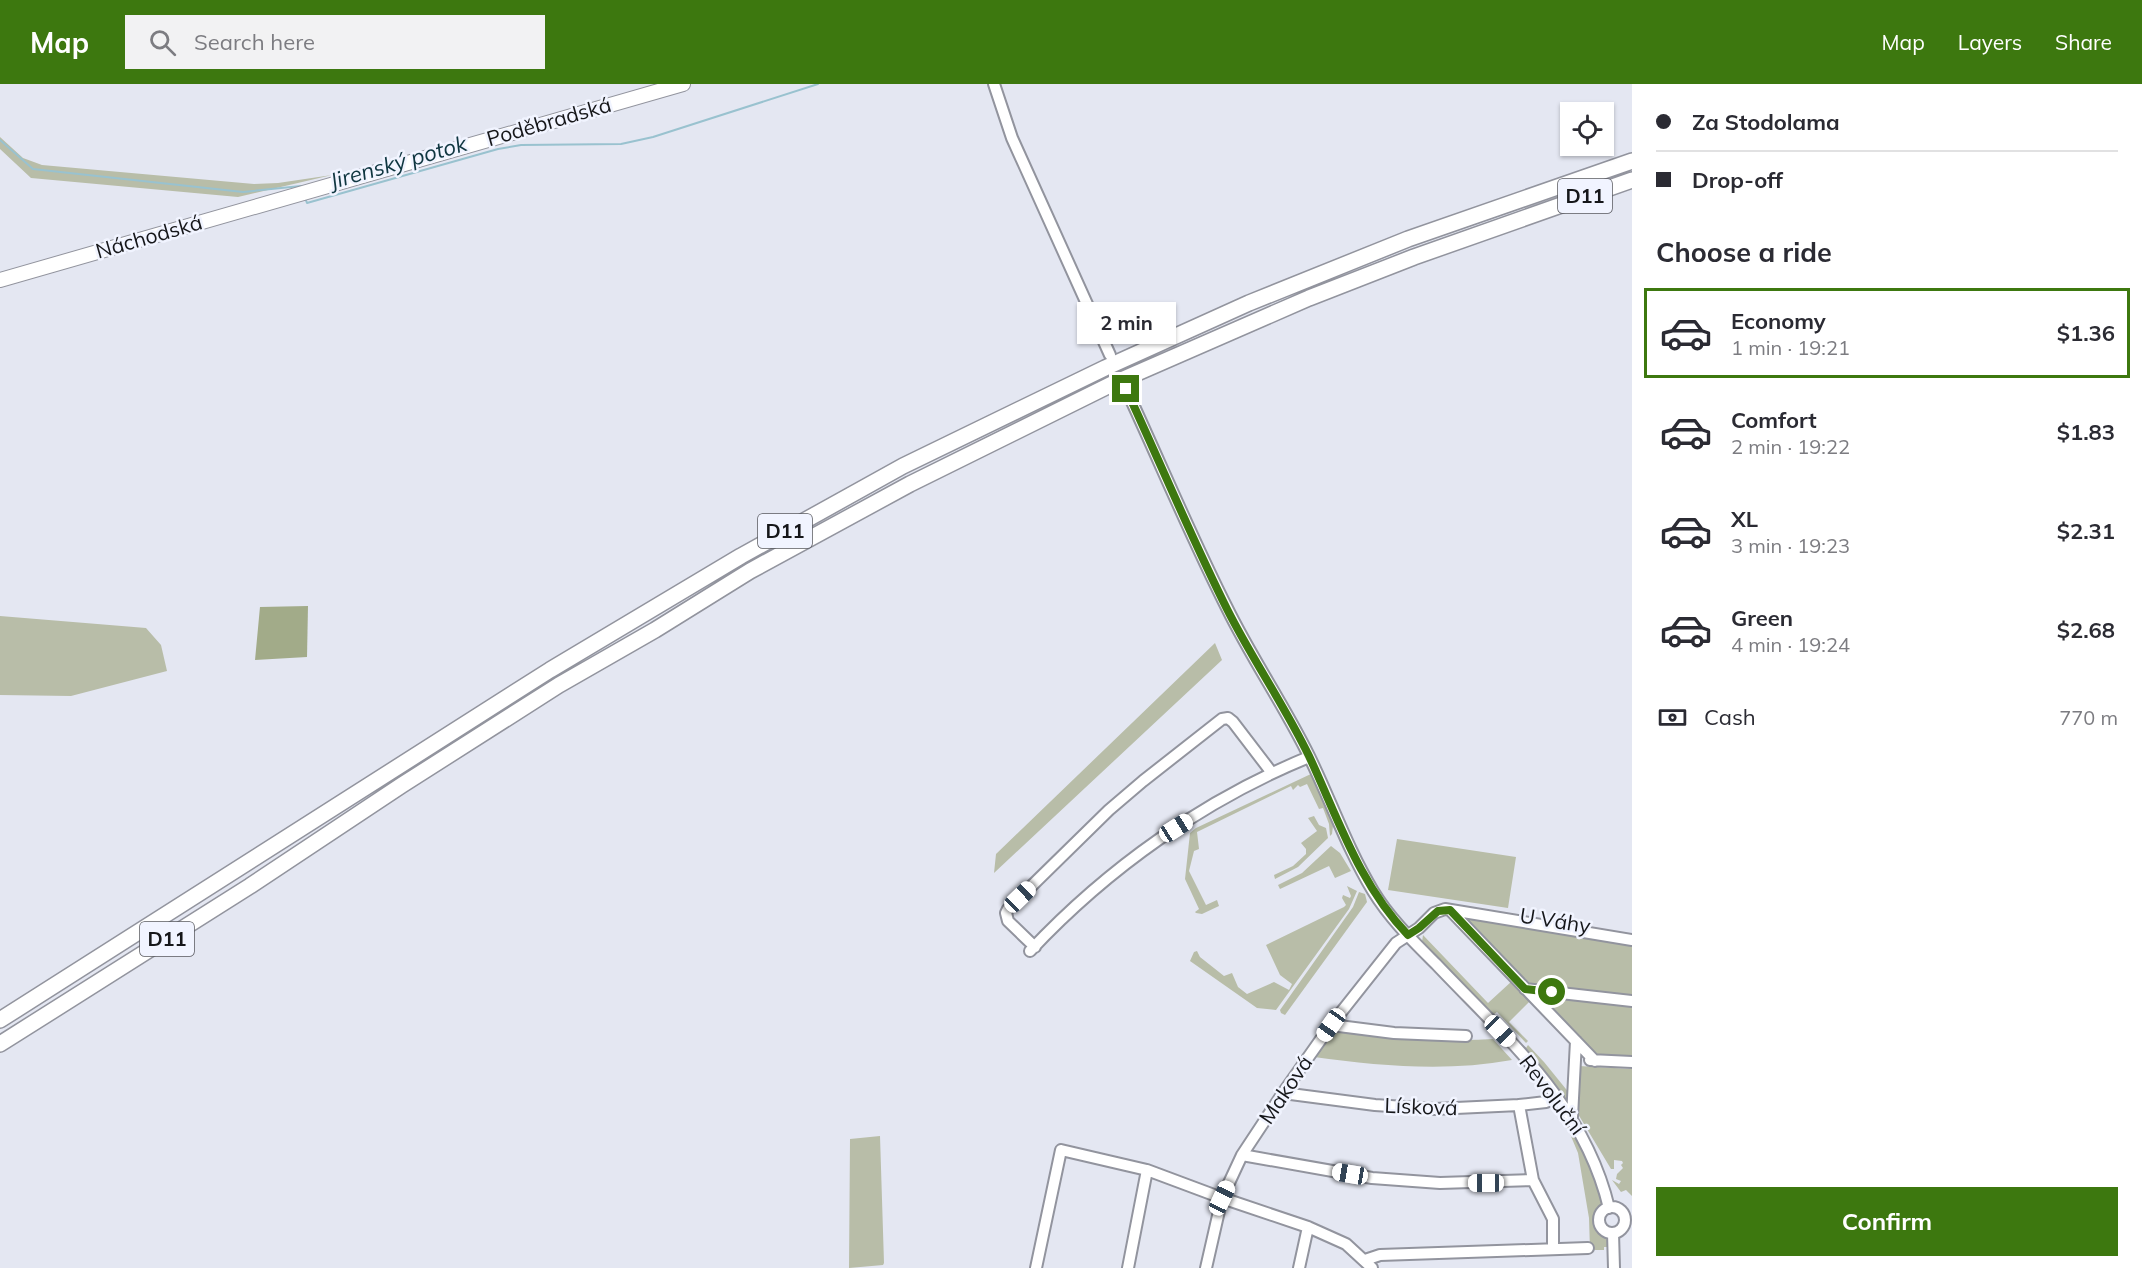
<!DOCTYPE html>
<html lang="en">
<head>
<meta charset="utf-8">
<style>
  :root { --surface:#fff; --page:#f2f2f3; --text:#2b2b33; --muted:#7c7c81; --line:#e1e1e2; --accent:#3d780f }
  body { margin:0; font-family:Mulish,sans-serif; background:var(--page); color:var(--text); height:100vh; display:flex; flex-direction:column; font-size:22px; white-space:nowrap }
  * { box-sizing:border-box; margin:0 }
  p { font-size:20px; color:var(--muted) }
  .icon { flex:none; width:33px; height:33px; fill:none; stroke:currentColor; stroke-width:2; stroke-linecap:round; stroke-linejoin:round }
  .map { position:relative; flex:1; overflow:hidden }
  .drawer { display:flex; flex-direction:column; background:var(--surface); width:510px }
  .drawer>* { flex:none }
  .hud { display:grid; align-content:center; height:132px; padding:0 24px; background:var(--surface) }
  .tools { position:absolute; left:1560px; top:18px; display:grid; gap:12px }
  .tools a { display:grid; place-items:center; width:54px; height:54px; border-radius:0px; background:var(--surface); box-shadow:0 2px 4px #0004; font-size:30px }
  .end { position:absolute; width:27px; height:27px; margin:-14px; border:8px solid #3d780f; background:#fff; box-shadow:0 0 0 3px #fff }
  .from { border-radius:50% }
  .bubble { position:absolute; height:42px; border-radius:0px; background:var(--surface); box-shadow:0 2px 4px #0004; font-size:20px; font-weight:700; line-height:42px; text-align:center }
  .car { position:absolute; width:18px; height:36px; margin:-18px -9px; border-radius:8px; box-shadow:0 0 4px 2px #0007; background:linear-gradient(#fff 24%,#345 0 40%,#fff 0 76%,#345 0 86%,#fff 0) }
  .hud b { display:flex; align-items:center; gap:21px; height:57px; font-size:22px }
  .hud b+b { border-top:2px solid var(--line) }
  .hud i { width:15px; height:15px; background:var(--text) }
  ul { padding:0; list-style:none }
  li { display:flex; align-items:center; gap:18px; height:90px; margin:0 12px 9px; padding:0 12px; border:3px solid transparent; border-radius:0px }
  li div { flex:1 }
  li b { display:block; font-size:22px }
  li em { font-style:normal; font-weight:700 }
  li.selected { border-color:var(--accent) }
  li>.icon { width:54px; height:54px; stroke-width:1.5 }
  h2 { padding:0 24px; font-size:27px; line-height:72px }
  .pay { display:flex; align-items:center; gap:15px; height:66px; padding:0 24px; font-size:22px }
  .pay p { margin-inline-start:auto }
  .action { display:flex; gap:12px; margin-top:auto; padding:12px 24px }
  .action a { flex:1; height:69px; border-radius:0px; background:var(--accent); color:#fff; font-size:24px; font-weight:700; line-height:69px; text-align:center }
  header { display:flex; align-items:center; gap:36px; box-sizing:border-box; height:84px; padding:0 30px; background:var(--accent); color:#fff }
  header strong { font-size:28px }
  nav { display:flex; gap:33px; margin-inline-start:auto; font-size:21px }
  .search { width:420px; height:54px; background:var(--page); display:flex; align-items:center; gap:15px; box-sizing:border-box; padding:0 21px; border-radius:0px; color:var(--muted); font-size:22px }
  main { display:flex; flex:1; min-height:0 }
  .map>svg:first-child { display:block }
  .green { fill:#b8bda8 }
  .forest { fill:#a2ab89 }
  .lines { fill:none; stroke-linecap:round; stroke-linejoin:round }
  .stream { stroke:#99c2cf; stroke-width:2 }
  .minor-casing { stroke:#92949e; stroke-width:14 }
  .major-casing { stroke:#92949e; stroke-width:16 }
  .highway-casing { stroke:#92949e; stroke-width:18 }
  .minor { stroke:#fff; stroke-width:10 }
  .major { stroke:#fff; stroke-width:14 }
  .highway { stroke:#fff; stroke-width:15 }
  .route { stroke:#3d780f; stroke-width:8 }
  .labels { text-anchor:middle; stroke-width:5; stroke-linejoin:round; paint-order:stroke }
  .shield { fill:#f1f4ff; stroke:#58595f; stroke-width:1.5 }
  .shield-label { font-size:20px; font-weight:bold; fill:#16171a }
  .street-label { font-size:21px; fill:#16171a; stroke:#f1f4ff }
  .water-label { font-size:22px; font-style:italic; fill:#0f3640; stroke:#f1f4ff }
</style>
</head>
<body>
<header>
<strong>Map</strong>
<div class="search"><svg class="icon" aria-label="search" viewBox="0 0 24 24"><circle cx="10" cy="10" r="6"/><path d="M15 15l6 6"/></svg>Search here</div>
<nav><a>Map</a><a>Layers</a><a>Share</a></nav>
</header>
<main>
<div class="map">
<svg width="1632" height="1184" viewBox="0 0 1632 1184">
  <rect width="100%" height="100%" fill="#e4e7f2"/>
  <!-- green -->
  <path class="green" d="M0 53 23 74 42 81 254 100 278 99 332 91 238 113 31 94 0 65Z
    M0 532 146 544 161 561 167 587 71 612 0 611Z
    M1215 559 1222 576 994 789 996 770Z
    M1313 689 1333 742 1332 750 1330 752 1329 740 1323 724 1319 725 1307 700 1300 703 1298 701 1293 706 1291 702 1197 748 1199 765 1194 767 1189 787 1206 821 1217 816 1219 822 1202 830 1196 829 1195 828 1199 825 1185 795 1190 749 1196 744Z
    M1314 732 1319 741 1326 744 1328 754 1298 783 1275 795 1274 791 1293 782 1306 770V765L1301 759 1317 747 1308 734Z
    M1397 755 1516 773 1508 824 1388 806Z
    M1331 762 1340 769 1351 787 1335 794 1329 782 1280 805 1278 801 1302 789Z
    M1347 802 1357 807 1349 825 1276 926 1257 924 1190 877 1194 868 1197 867 1200 873 1224 892 1232 889 1238 903 1247 910 1274 898 1289 906 1292 900 1280 891 1266 861 1344 823 1346 821 1342 814 1343 811 1350 814 1351 812Z
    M1359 808 1365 810 1367 818 1285 931 1281 929 1280 926 1353 823Z
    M1467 835 1632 860V912L1528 900Z
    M1423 851 1488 919 1512 897 1531 916 1509 938 1528 957 1526 959 1497 928 1493 931 1422 858Z
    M1543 911 1632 921V976L1599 974 1541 913Z
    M1337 946C1388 951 1441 959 1493 955L1512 976C1446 988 1380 982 1314 973L1332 947Z
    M1521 959 1526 964 1528 961 1544 978 1570 1010 1569 1018 1567 1015 1565 1016 1519 962Z
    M1579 982 1632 985V1112L1626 1106 1621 1108 1612 1096 1619 1100 1621 1097 1616 1095 1617 1090 1623 1084 1621 1081 1623 1079 1622 1077 1614 1076V1085H1611L1575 1025Z
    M1551 1020C1569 1023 1601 1097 1602 1116 1603 1124 1596 1130 1596 1138L1599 1145 1607 1153 1609 1163H1604V1166H1590L1589 1134 1578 1069 1568 1045Z
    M880 1052 884 1179 883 1181 849 1184 850 1055Z"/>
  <!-- forest -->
  <path class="forest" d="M308 522 307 573 255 576 260 523Z"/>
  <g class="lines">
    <!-- stream -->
    <path class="stream" d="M0 56 33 85 243 108 301 102V103
      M305 114 307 119 498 65 521 61 621 60 653 53 818 0"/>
    <!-- minor casing -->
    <g class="minor-casing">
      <path id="minor" d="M994 0 1012 54 1110 271
        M1126 305C1160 378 1191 453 1227 524 1252 575 1284 621 1309 672 1331 717 1347 764 1373 807 1390 835 1413 857 1436 880 1507 955 1584 1019 1609 1124
        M1450 826 1595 977
        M1035 863 1008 837 1006 829 1008 825 1109 726 1143 697 1222 635 1228 634 1233 638 1272 689
        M1030 867C1108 784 1204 716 1309 673
        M1525 905 1632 917
        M1331 941 1394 949 1466 952
        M1590 976 1632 978
        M1283 1009 1375 1021 1435 1025 1519 1021 1546 1018 1558 1013
        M1519 1021 1533 1096 1553 1135V1164
        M1572 1033 1576 957
        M1242 1071 1372 1094 1440 1099 1533 1096
        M1599 1136a13 13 0 1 1 26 0a13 13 0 1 1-26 0Z
        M1613 1149 1614 1184
        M1365 1176 1380 1171 1588 1164
        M1036 1184 1061 1066 1147 1086 1222 1114 1308 1143 1346 1160 1372 1184
        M1128 1184 1147 1086
        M1206 1184 1222 1114 1242 1071 1283 1009 1331 941 1396 859 1419 844 1434 829 1445 825 1632 856
        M1299 1184 1308 1143"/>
    </g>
    <!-- major casing -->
    <g class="major-casing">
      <path id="major" d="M0 196 683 0"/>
    </g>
    <!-- highway casing -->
    <g class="highway-casing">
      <path id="highway" d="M0 936 550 586 741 472 903 382 1105 284 1249 219 1408 155 1632 77
        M0 960 250 802 402 701 559 601 655 546 750 487 910 400 1112 300 1309 214 1414 173 1632 96"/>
    </g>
    <!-- minor -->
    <use href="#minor" class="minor"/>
    <!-- major -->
    <use href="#major" class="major"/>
    <!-- highway -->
    <use href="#highway" class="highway"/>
  </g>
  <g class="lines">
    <!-- route -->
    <path class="route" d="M1126 305C1160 378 1191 453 1227 525 1252 575 1285 622 1309 672 1338 734 1359 800 1408 851L1419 844 1438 827 1450 826 1525 905 1552 908"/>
  </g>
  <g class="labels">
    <!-- shield labels -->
    <g class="shield">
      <rect x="1558" y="95" width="54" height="34" rx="4.5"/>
      <rect x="758" y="430" width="54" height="34" rx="4.5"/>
      <rect x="140" y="838" width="54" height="34" rx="4.5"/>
    </g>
    <g class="shield-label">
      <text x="1585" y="119">D11</text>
      <text x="785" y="454">D11</text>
      <text x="167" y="862">D11</text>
    </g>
    <!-- street labels -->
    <g class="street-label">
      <text transform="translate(549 38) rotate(-16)" y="7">Poděbradská</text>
      <text transform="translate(149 153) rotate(-16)" y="7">Náchodská</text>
      <text transform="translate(1555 837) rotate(9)" y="7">U Váhy</text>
      <text transform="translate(1286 1006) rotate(-56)" y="7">Maková</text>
      <text transform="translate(1552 1011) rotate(53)" y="7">Revoluční</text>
      <text transform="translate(1421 1023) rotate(2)" y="7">Lísková</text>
    </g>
    <!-- water labels -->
    <g class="water-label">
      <text transform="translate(398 78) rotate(-16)" y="8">Jirenský potok</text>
    </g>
  </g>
</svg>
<div class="tools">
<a><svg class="icon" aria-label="locate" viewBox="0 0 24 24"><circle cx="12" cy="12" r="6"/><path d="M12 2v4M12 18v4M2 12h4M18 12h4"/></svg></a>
</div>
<i class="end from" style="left:1552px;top:908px"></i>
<i class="end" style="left:1126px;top:305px"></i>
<div class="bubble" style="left:1077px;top:218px;width:99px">2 min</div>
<i class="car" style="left:1176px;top:744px;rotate:58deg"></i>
<i class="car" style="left:1020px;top:813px;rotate:46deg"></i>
<i class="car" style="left:1331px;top:941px;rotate:215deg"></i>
<i class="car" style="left:1500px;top:947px;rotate:136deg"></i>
<i class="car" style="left:1350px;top:1090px;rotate:280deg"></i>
<i class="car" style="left:1486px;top:1099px;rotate:270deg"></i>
<i class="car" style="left:1222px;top:1114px;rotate:25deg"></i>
</div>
<section class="drawer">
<div class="hud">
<b><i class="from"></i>Za Stodolama</b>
<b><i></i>Drop-off</b>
</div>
<h2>Choose a ride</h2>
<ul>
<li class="selected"><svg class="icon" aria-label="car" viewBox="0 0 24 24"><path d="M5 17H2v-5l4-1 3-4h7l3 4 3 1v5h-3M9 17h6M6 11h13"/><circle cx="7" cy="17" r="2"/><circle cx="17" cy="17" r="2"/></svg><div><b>Economy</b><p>1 min · 19:21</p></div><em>$1.36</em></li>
<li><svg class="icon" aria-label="car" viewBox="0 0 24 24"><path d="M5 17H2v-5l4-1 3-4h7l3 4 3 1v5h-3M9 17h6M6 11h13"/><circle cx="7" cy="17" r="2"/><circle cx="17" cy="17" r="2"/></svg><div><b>Comfort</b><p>2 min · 19:22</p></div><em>$1.83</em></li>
<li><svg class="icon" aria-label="car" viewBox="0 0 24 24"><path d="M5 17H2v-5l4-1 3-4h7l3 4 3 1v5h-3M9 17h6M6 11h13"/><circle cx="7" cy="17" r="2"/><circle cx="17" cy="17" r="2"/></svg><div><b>XL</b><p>3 min · 19:23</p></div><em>$2.31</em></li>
<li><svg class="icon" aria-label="car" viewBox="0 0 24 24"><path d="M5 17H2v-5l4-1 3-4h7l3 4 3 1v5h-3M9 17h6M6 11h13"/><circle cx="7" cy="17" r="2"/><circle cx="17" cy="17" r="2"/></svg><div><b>Green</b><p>4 min · 19:24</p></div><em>$2.68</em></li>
</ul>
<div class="pay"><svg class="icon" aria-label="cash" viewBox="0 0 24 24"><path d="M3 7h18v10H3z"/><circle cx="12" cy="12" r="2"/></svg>Cash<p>770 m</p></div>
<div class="action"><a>Confirm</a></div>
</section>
</main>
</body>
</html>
